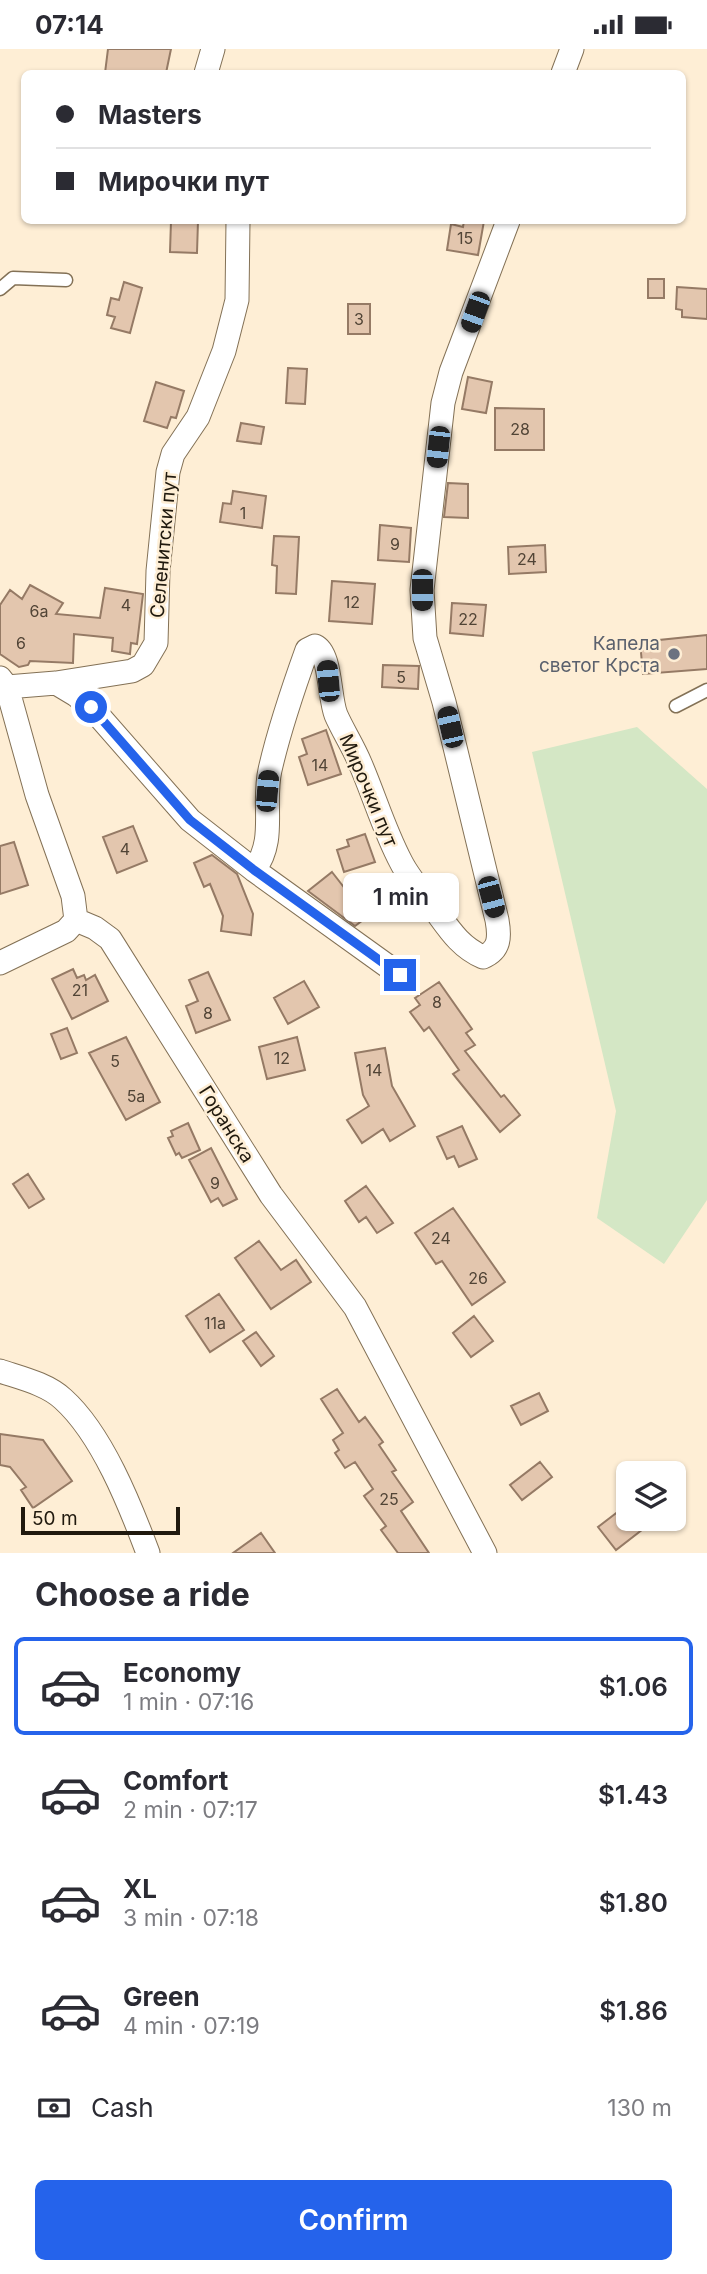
<!DOCTYPE html>
<html lang="en">
<head>
<meta charset="utf-8">
<style>
  :root { --surface:#fff; --page:#f7f7f7; --text:#2b2b33; --muted:#7c7c81; --line:#e1e1e2; --accent:#2563eb }
  body { margin:0; font-family:Inter,sans-serif; background:var(--page); color:var(--text); height:100vh; display:flex; flex-direction:column; font-size:26px; white-space:nowrap }
  * { box-sizing:border-box; margin:0 }
  p { font-size:23px; color:var(--muted) }
  .icon { flex:none; width:38px; height:38px; fill:none; stroke:currentColor; stroke-width:2; stroke-linecap:round; stroke-linejoin:round }
  .map { position:relative; height:1504px; overflow:hidden }
  .drawer { display:flex; flex-direction:column; background:var(--surface); flex:1 }
  .drawer>* { flex:none }
  .top-card { position:absolute; left:21px; top:21px; width:665px; height:154px; border-radius:10px; box-shadow:0 2px 5px #0004; display:grid; align-content:center; height:154px; padding:0 35px; background:var(--surface) }
  .fabs { position:absolute; left:616px; top:1412px; display:grid; gap:14px }
  .fabs a { display:grid; place-items:center; width:70px; height:70px; border-radius:10px; background:var(--surface); box-shadow:0 2px 5px #0004; font-size:35px }
  .scale { position:absolute; left:21px; bottom:18px; width:159px; box-sizing:border-box; padding-left:7px; border:4px solid #20190e; border-top:0; font-size:19px; line-height:24px; white-space:nowrap; color:#20190e; -webkit-text-stroke:5px #feeed5; paint-order:stroke }
  .end { position:absolute; width:32px; height:32px; margin:-16px; border:9px solid #2563eb; background:#fff; box-shadow:0 0 0 4px #fff }
  .from { border-radius:50% }
  .bubble { position:absolute; height:49px; border-radius:10px; background:var(--surface); box-shadow:0 2px 5px #0004; font-size:23px; font-weight:600; line-height:49px; text-align:center }
  .car { position:absolute; width:21px; height:42px; margin:-21px -10px; border-radius:9px; box-shadow:0 0 5px 2px #0007; background:linear-gradient(#222 24%,#8ab4d8 0 40%,#222 0 76%,#8ab4d8 0 86%,#222 0) }
  .top-card b { display:flex; align-items:center; gap:24px; height:66px; font-size:26px }
  .top-card b+b { border-top:2px solid var(--line) }
  .top-card i { width:18px; height:18px; background:var(--text) }
  ul { padding:0; list-style:none }
  li { display:flex; align-items:center; gap:21px; height:98px; margin:0 14px 10px; padding:0 21px; border:4px solid transparent; border-radius:10px }
  li div { flex:1 }
  li b { display:block; font-size:26px }
  li em { font-style:normal; font-weight:600 }
  li.on { border-color:var(--accent) }
  li>.icon { width:63px; height:63px; stroke-width:1.5 }
  h2 { padding:0 35px; font-size:32px; line-height:84px }
  .pay { display:flex; align-items:center; gap:18px; height:77px; padding:0 35px; font-size:26px }
  .pay p { margin-inline-start:auto }
  .primary-button { display:flex; gap:14px; margin-top:auto; padding:14px 35px }
  .primary-button a { flex:1; height:80px; border-radius:10px; background:var(--accent); color:#fff; font-size:28px; font-weight:600; line-height:80px; text-align:center }
  .status { display:flex; justify-content:space-between; align-items:center; height:49px; padding:0 35px; background:var(--surface); direction:ltr }
  .status svg { height:19px; fill:currentColor }
  .map>svg:first-child { display:block }
  .green { fill:#d4e7c5 }
  .building { fill:#e3c6ae; stroke:#957a65; stroke-width:2 }
  .lines { fill:none; stroke-linecap:round; stroke-linejoin:round }
  .lane-casing { stroke:#837156; stroke-width:15 }
  .street-casing { stroke:#837156; stroke-width:25 }
  .lane { stroke:#fff; stroke-width:12 }
  .street { stroke:#fff; stroke-width:23 }
  .route { stroke:#2563eb; stroke-width:9 }
  .worship-dot { fill:#6b7280; stroke:#feeed5; stroke-width:2.5 }
  .labels { text-anchor:middle; stroke-width:5; stroke-linejoin:round; paint-order:stroke }
  .number-label { font-size:16px; fill:#514436 }
  .street-label { font-size:19px; fill:#20190e; stroke:#feeed5 }
  .worship-label { font-size:19px; fill:#5b616d; stroke:#feeed5; text-anchor:end }
</style>
</head>
<body>
<div class="status"><b>07:14</b><svg viewBox="0 0 49 12"><path d="M0 12V9h3v3zM5 12V6h3v6zM10 12V3h3v9zM15 12V0h3v12zM26 1h20v11H26zM47 4h2v5h-2z"/></svg></div>
<div class="map">
<svg width="707" height="1504" viewBox="0 0 707 1504">
  <rect width="100%" height="100%" fill="#feeed5"/>
  <!-- green -->
  <path class="green" d="M637 678 707 740V1151L664 1215 597 1169 616 1062 532 703Z"/>
  <!-- building -->
  <path class="building" d="M108 0H171L166 24H105Z
    M171 172H198L197 204 170 203Z
    M464 172H484L478 206 447 201 451 175 463 178Z
    M648 230H664V249H648Z
    M124 233 142 239 130 284 111 279 115 268 107 266 111 249 119 251Z
    M677 238 707 240V270L682 268V261L676 260Z
    M348 255H370V285H348Z
    M288 319 307 320 305 355 286 354Z
    M468 328 492 333 486 364 462 360Z
    M156 333 184 342 176 369 171 368 167 379 144 372Z
    M495 359 544 360V401H495Z
    M241 374 264 378 261 395 237 392Z
    M448 434 468 435V469L444 468Z
    M233 442 266 447 262 479 220 473 223 454 231 455Z
    M380 476 411 479 409 513 378 511Z
    M274 487 299 488 296 545 276 544 277 517 272 516Z
    M545 496 546 523 509 525 508 498Z
    M332 532 375 535 372 575 329 572Z
    M30 536 63 554 56 565 100 569 105 539 143 545 137 595 131 594 130 605 112 602 113 589 74 585 73 614 30 612 28 616 19 618 0 605V556L10 541 22 550Z
    M452 554 486 556 483 587 450 584Z
    M707 586V620L643 625 640 593Z
    M383 616 419 617 418 640 382 638Z
    M326 681 341 725 308 736 299 708 307 705 302 690Z
    M133 777 147 812 117 824 103 788Z
    M365 785 375 813 344 823 337 801 349 797 347 791Z
    M14 793 28 836 0 845V797Z
    M212 806 237 825 253 865 251 886 221 882 223 867 210 835 204 838 194 814Z
    M332 823 367 868 355 877 308 842Z
    M73 920 77 929 84 926 86 931 95 926 108 952 72 970 52 930Z
    M208 923 230 971 196 984 186 957 198 952 189 931Z
    M304 932 319 958 288 975 274 949Z
    M439 933 472 980 466 984 475 996 465 1002 501 1048 504 1046 520 1066 500 1083 453 1025 459 1021 429 978 424 982 410 963 420 956 415 949Z
    M67 979 77 1004 61 1010 51 985Z
    M126 988 160 1053 126 1071 89 1004Z
    M297 988 305 1021 267 1030 259 998Z
    M385 999 392 1037 415 1077 390 1092 383 1080 362 1094 347 1071 369 1057 363 1046 355 1004Z
    M188 1074 200 1101 182 1109 179 1104 176 1106 168 1089 173 1087 171 1082Z
    M462 1077 477 1110 459 1118 454 1107 447 1110 437 1088Z
    M211 1099 237 1150 223 1157 218 1149 211 1153 189 1111Z
    M28 1125 44 1150 29 1159 13 1135Z
    M366 1137 393 1174 377 1184 366 1168 359 1173 345 1152Z
    M453 1159 505 1233 472 1256 442 1212 436 1215 415 1184Z
    M259 1192 281 1221 296 1211 311 1233 271 1260 235 1209Z
    M219 1245 244 1281 210 1303 186 1267Z
    M474 1267 493 1292 471 1308 453 1284Z
    M256 1283 274 1307 261 1317 243 1292Z
    M337 1340 359 1373 365 1368 383 1393 379 1396 396 1421 392 1423 413 1453 401 1462 429 1504H398L381 1481 386 1477 364 1447 373 1440 355 1413 345 1419 335 1404 339 1401 333 1391 343 1384 321 1350Z
    M539 1344 548 1362 521 1376 511 1357Z
    M0 1385 43 1391 72 1432 33 1459 21 1441 26 1438 10 1418 0 1416Z
    M540 1413 552 1428 522 1451 510 1436Z
    M628 1455V1470H656L616 1501 598 1478Z
    M261 1484 275 1504H233Z"/>
  <g class="lines">
    <!-- lane casing -->
    <g class="lane-casing">
      <path id="lane" d="M0 240 13 229 66 231
        M676 657 707 641"/>
    </g>
    <!-- street casing -->
    <g class="street-casing">
      <path id="street" d="M206 24 213 0
        M563 24 572 0
        M0 629 7 638 37 746 73 847 76 871
        M56 634 76 646 91 658 190 771 254 821 400 926
        M7 638 56 634 132 622 143 616 156 594 158 522 168 423 173 405 198 368 224 302 237 251 238 172
        M254 821C277 791 262 756 270 721 279 681 293 640 307 601L315 597C331 604 329 649 336 666 343 682 353 697 360 714 374 746 384 781 401 813 410 831 426 848 438 865 451 883 462 899 483 908 500 901 500 888 497 871L444 653 425 589 422 541 443 354 451 323 508 172
        M76 871 95 879 110 890 271 1146 355 1258 485 1504
        M0 914 66 882 76 871
        M0 1322C21 1329 47 1335 63 1350 102 1385 130 1456 148 1504"/>
    </g>
    <!-- lane -->
    <use href="#lane" class="lane"/>
    <!-- street -->
    <use href="#street" class="street"/>
  </g>
  <g class="lines">
    <!-- route -->
    <path class="route" d="M91 658 190 771 254 821 400 926"/>
  </g>
  <!-- markers -->
  <circle class="worship-dot" cx="674" cy="605" r="7"/>
  <g class="labels">
    <!-- number labels -->
    <g class="number-label">
      <text x="465" y="195">15</text>
      <text x="359" y="276">3</text>
      <text x="520" y="386">28</text>
      <text x="243" y="470">1</text>
      <text x="395" y="501">9</text>
      <text x="527" y="516">24</text>
      <text x="352" y="559">12</text>
      <text x="126" y="562">4</text>
      <text x="39" y="568">6a</text>
      <text x="468" y="576">22</text>
      <text x="21" y="600">6</text>
      <text x="401" y="634">5</text>
      <text x="320" y="722">14</text>
      <text x="125" y="806">4</text>
      <text x="80" y="947">21</text>
      <text x="437" y="959">8</text>
      <text x="208" y="970">8</text>
      <text x="282" y="1015">12</text>
      <text x="115" y="1018">5</text>
      <text x="374" y="1027">14</text>
      <text x="136" y="1053">5a</text>
      <text x="215" y="1140">9</text>
      <text x="441" y="1195">24</text>
      <text x="478" y="1235">26</text>
      <text x="215" y="1280">11a</text>
      <text x="389" y="1456">25</text>
    </g>
    <!-- street labels -->
    <g class="street-label">
      <text transform="translate(163 496) rotate(-85)" y="7">Селенитски пут</text>
      <text transform="translate(369 741) rotate(67)" y="7">Мирочки пут</text>
      <text transform="translate(227 1075) rotate(58)" y="7">Горанска</text>
    </g>
    <!-- worship labels -->
    <g class="worship-label">
      <text x="660" y="601">Капела<tspan x="660" dy="22">светог Крста</tspan></text>
    </g>
  </g>
</svg>
<div class="fabs">
<a><svg class="icon" aria-label="layers" viewBox="0 0 24 24"><path d="M12 4l9 5-9 5-9-5zM3 14l9 5 9-5"/></svg></a>
</div>
<div class="scale">50 m</div>
<i class="end from" style="left:91px;top:658px"></i>
<i class="end" style="left:400px;top:926px"></i>
<div class="bubble" style="left:343px;top:824px;width:116px">1 min</div>
<i class="car" style="left:475px;top:263px;rotate:200deg"></i>
<i class="car" style="left:438px;top:398px;rotate:186deg"></i>
<i class="car" style="left:422px;top:541px;rotate:180deg"></i>
<i class="car" style="left:328px;top:632px;rotate:355deg"></i>
<i class="car" style="left:450px;top:678px;rotate:347deg"></i>
<i class="car" style="left:267px;top:742px;rotate:5deg"></i>
<i class="car" style="left:491px;top:848px;rotate:165deg"></i>
<div class="top-card">
<b><i class="from"></i>Masters</b>
<b><i></i>Мирочки пут</b>
</div>
</div>
<section class="drawer">
<h2>Choose a ride</h2>
<ul>
<li class="on"><svg class="icon" aria-label="car" viewBox="0 0 24 24"><path d="M5 17H2v-5l4-1 3-4h7l3 4 3 1v5h-3M9 17h6M6 11h13"/><circle cx="7" cy="17" r="2"/><circle cx="17" cy="17" r="2"/></svg><div><b>Economy</b><p>1 min · 07:16</p></div><em>$1.06</em></li>
<li><svg class="icon" aria-label="car" viewBox="0 0 24 24"><path d="M5 17H2v-5l4-1 3-4h7l3 4 3 1v5h-3M9 17h6M6 11h13"/><circle cx="7" cy="17" r="2"/><circle cx="17" cy="17" r="2"/></svg><div><b>Comfort</b><p>2 min · 07:17</p></div><em>$1.43</em></li>
<li><svg class="icon" aria-label="car" viewBox="0 0 24 24"><path d="M5 17H2v-5l4-1 3-4h7l3 4 3 1v5h-3M9 17h6M6 11h13"/><circle cx="7" cy="17" r="2"/><circle cx="17" cy="17" r="2"/></svg><div><b>XL</b><p>3 min · 07:18</p></div><em>$1.80</em></li>
<li><svg class="icon" aria-label="car" viewBox="0 0 24 24"><path d="M5 17H2v-5l4-1 3-4h7l3 4 3 1v5h-3M9 17h6M6 11h13"/><circle cx="7" cy="17" r="2"/><circle cx="17" cy="17" r="2"/></svg><div><b>Green</b><p>4 min · 07:19</p></div><em>$1.86</em></li>
</ul>
<div class="pay"><svg class="icon" aria-label="cash" viewBox="0 0 24 24"><path d="M3 7h18v10H3z"/><circle cx="12" cy="12" r="2"/></svg>Cash<p>130 m</p></div>
<div class="primary-button"><a>Confirm</a></div>
</section>
</body>
</html>
